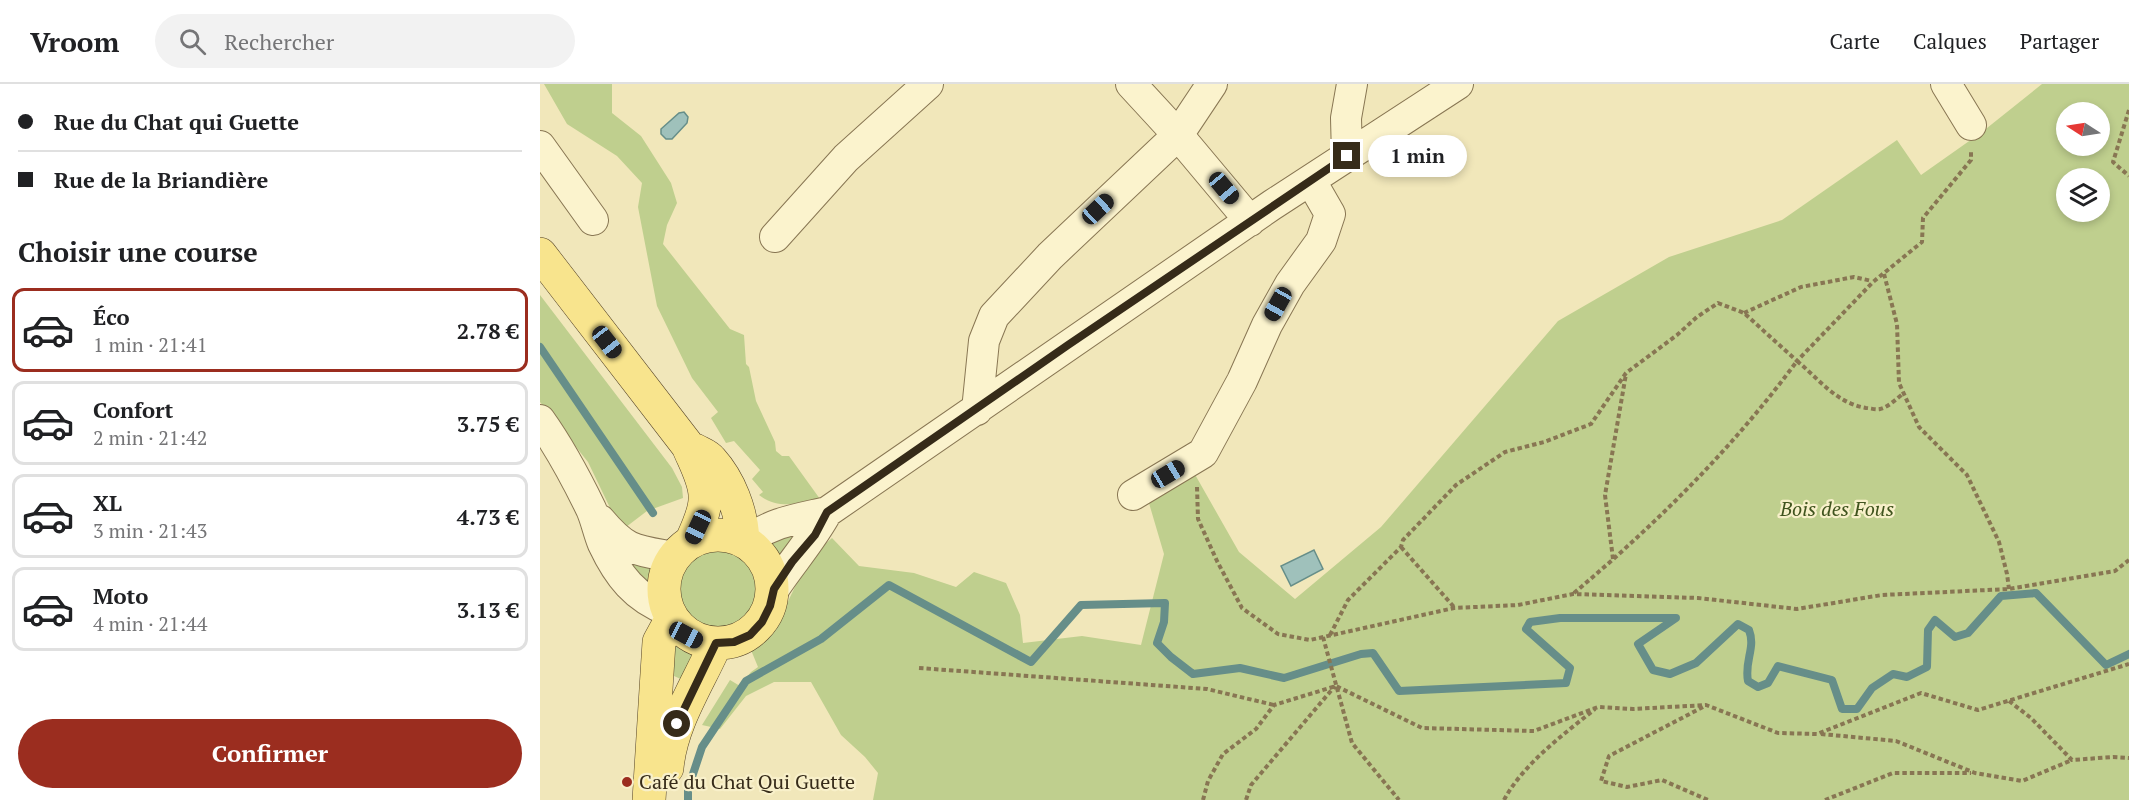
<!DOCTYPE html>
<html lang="fr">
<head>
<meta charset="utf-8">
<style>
  :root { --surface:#fff; --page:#f2f2f2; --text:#202124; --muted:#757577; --line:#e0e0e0; --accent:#9b2d1f }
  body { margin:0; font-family:"PT Serif",serif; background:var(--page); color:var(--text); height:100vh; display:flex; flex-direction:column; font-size:22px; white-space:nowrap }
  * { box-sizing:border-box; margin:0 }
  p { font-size:20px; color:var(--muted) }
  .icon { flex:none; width:33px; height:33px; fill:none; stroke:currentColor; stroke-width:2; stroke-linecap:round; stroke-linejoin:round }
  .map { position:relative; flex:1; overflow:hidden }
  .sheet { display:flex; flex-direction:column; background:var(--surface); width:540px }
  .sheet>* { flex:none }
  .top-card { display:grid; align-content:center; height:132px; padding:0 18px; background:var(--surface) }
  .needle { width:39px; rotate:282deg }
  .controls { position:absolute; left:1516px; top:18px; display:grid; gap:12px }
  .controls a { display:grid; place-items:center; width:54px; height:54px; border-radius:50%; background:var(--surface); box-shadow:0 3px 9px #0003; font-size:30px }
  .end { position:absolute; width:27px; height:27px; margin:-14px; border:8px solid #362b19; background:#fff; box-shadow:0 0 0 3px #fff }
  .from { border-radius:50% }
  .bubble { position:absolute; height:42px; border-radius:21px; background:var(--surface); box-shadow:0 3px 9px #0003; font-size:20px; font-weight:700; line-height:42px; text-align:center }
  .car { position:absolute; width:18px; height:36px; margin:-18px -9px; border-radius:8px; box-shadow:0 0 4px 2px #0007; background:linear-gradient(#222 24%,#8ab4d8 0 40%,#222 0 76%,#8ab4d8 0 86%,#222 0) }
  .top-card b { display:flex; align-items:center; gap:21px; height:57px; font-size:22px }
  .top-card b+b { border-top:2px solid var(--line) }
  .top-card i { width:15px; height:15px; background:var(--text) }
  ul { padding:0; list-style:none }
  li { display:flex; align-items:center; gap:18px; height:84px; margin:0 12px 9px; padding:0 6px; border:3px solid var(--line); border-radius:12px }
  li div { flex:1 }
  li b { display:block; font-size:22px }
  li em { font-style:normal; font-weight:700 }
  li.active { border-color:var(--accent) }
  li>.icon { width:54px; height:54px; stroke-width:1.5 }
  h2 { padding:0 18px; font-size:27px; line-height:72px }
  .action { display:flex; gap:12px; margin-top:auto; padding:12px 18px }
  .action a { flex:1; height:69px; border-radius:36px; background:var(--accent); color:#fff; font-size:24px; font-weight:700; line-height:69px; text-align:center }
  header { display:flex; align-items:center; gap:36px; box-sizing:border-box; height:84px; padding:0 30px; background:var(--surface); border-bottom:2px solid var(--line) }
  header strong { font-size:28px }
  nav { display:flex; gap:33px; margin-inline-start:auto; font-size:21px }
  .search { width:420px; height:54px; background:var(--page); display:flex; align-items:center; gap:15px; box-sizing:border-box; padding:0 21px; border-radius:33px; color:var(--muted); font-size:22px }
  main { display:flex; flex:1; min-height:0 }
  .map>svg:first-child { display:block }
  .green { fill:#bfcf8e; fill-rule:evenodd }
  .water { fill:#9fc1bb; stroke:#668e89; stroke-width:1.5 }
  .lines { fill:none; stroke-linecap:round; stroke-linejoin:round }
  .stream { stroke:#668e89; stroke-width:8 }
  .minor-casing { stroke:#887653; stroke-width:32 }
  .major-casing { stroke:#554328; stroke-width:34 }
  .path { stroke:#887653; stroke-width:4; stroke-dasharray:4.5 3; stroke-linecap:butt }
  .minor { stroke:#fbf3cd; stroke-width:30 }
  .major { stroke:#f8e48d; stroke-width:33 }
  .route { stroke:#362b19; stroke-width:8 }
  .poi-dot { fill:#9b2d1f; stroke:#f8f0ca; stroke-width:2 }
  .labels { text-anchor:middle; stroke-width:4.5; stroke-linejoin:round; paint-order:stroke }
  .park-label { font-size:20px; font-style:italic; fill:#40541e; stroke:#f8f0ca }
  .poi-label { font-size:20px; fill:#362b19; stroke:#f8f0ca; text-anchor:start }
</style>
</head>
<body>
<header>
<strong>Vroom</strong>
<div class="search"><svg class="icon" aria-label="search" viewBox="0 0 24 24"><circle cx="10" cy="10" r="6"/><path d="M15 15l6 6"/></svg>Rechercher</div>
<nav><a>Carte</a><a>Calques</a><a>Partager</a></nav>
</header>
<main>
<section class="sheet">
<div class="top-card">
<b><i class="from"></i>Rue du Chat qui Guette</b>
<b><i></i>Rue de la Briandière</b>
</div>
<h2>Choisir une course</h2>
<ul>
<li class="active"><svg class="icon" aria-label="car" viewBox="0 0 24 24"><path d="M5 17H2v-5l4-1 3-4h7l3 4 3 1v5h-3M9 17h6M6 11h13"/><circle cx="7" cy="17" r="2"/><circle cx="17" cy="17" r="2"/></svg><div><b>Éco</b><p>1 min · 21:41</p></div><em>2.78 €</em></li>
<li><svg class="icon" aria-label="car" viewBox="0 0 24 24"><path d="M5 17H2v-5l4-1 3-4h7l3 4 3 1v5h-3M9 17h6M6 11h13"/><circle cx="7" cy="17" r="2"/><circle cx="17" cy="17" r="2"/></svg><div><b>Confort</b><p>2 min · 21:42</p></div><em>3.75 €</em></li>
<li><svg class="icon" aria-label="car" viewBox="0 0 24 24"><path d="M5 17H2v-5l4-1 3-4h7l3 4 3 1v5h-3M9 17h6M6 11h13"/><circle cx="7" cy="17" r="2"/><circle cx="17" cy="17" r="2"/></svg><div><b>XL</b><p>3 min · 21:43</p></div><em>4.73 €</em></li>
<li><svg class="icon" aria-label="car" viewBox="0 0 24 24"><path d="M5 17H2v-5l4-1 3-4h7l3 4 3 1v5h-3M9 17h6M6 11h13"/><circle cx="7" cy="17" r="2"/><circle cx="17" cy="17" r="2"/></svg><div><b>Moto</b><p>4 min · 21:44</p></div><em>3.13 €</em></li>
</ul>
<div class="action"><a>Confirmer</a></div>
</section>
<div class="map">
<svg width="1589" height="716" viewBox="0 0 1589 716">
  <rect width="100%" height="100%" fill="#f1e7ba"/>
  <!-- green -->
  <path class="green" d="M4 0H72V29L101 52 131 99 137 119 127 141 123 160 190 245 204 251 206 280 209 283 216 317 235 358 236 367 242 372H249L280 415C260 419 238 426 219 411L223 408 212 395 220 386 194 357 186 359 171 334 178 328 152 294 117 222 98 123 102 99 77 72 27 40Z
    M1502 0H1589V716H333L338 689 325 673 301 651 271 598H234L206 612 180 645 162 641 190 596 200 602 211 588 218 583 211 566C245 540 247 510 270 477 276 468 284 461 292 454L319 482 374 489 416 503 434 488 466 499 480 531 483 559 542 552 601 561 624 470 606 409 653 387 699 468 755 515 841 443 1018 237 1129 173 1242 136 1357 56 1381 91 1442 48ZM1527 28H1560V62H1527ZM1527 94H1560V128H1527Z
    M0 211 132 384 142 403 143 414 107 427 86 443 73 430 48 378 0 318Z
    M260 446 235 478 227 459Z
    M136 506a42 42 0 1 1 84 0a42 42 0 1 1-84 0Z
    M81 474 118 483 113 506Z
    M132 559 157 569 143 596 125 588Z"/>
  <!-- water -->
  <path class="water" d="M144 28 148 33 147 39 132 55H126L121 50V45L139 29Z
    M774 466 783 485 751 502 741 482Z"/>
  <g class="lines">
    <!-- stream -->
    <path class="stream" d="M0 263 113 429
      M148 716V705L162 663 206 597 281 555 349 501 491 578 541 521 625 519 624 538 617 559 631 573 653 590 700 584 744 594 821 570 833 569 859 607 1026 599 1030 584 986 545 990 538 1020 534H1136L1098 560 1113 586 1130 590 1156 579 1198 540 1209 546C1216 564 1204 577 1208 597L1218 603 1228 599 1238 582 1292 596 1302 625H1317L1332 604 1353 590 1367 593 1387 583 1388 546 1395 536 1415 553 1428 549 1461 512 1496 509 1566 581 1589 570"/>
    <!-- minor casing -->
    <g class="minor-casing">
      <path id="minor" d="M591 0 638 51 710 137
        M1406 0 1431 41
        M0 62 53 136
        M807 72 806 34 812 0
        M235 153 306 74 388 0
        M437 326 444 257 454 232 510 172 638 51 672 0
        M0 336C20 364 36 394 51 425 56 436 58 448 63 460 78 492 95 514 129 527
        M593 411 663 369 702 297 727 241 750 200 781 157 790 130 771 97
        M60 436C87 468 95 466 135 473
        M207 457C232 438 257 435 287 428L732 121 918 0
        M234 505C251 479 272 456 287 428"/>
    </g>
    <!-- major casing -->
    <g class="major-casing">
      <path id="major" d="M0 170 148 362C154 377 165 396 165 412 166 427 157 445 151 458
        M155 366C160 369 167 371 171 376 190 397 201 427 203 454
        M124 505a54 54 0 1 1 108 0a54 54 0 1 1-108 0Z
        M127 684C131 639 158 600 176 559
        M109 716 119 558 131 536"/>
    </g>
    <!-- path -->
    <path class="path" d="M1589 26 1573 78 1589 92
      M1344 190 1357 240 1359 299 1379 343 1427 391 1459 458 1467 490 1469 505
      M1204 229 1261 203 1314 193 1332 197
      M657 403 658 435 677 477 702 524 738 550 770 556 914 524 978 521 1033 510 1158 514 1257 525 1342 511 1469 505 1575 487 1589 476
      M861 463 914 523
      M1073 475 1065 411 1086 290
      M1034 509C1116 440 1193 364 1257 277 1279 295 1296 319 1326 324 1330 324 1336 326 1340 325 1349 323 1357 314 1364 309
      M790 551 808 516 861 463 863 456 916 401 965 368 1004 358 1051 340 1086 289 1137 251 1157 233 1178 219 1204 229 1257 277 1333 198 1382 158 1383 134 1431 76V66
      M783 553 812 659 859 716
      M379 584 667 605 734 621
      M1469 617 1491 634 1532 676 1573 673 1589 674
      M1163 623 1069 672 1061 697 1087 703 1122 696 1168 716
      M1281 650 1356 657 1435 689 1482 697 1532 676
      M663 716 668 697 683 670 716 645 734 621 796 602 882 644 994 647 1058 623 1093 625 1166 621 1238 649 1277 650 1381 609 1438 626 1589 580
      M706 716 711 701 795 602
      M964 716C984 679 1023 651 1055 625
      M1285 716 1353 689H1431"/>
    <!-- minor -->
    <use href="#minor" class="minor"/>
    <!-- major -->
    <use href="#major" class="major"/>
  </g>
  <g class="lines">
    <!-- route -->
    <path class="route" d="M137 640 176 559 194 558 210 551 222 538 230 522 234 505 252 478 275 451 287 428 528 261 807 72"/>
  </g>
  <!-- markers -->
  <circle class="poi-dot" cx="87" cy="698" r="6"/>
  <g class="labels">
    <!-- park labels -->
    <g class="park-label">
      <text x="1297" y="432">Bois des Fous</text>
    </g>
    <!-- poi labels -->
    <g class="poi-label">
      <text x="99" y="705">Café du Chat Qui Guette</text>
    </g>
  </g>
</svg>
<div class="controls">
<a><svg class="needle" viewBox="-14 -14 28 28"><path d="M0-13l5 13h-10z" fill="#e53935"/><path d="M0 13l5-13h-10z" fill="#757577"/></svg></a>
<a><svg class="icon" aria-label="layers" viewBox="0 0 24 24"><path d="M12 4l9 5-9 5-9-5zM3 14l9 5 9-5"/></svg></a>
</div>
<i class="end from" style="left:137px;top:640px"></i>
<i class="end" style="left:807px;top:72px"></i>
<div class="bubble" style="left:828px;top:51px;width:99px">1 min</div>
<i class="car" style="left:684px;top:104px;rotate:140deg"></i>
<i class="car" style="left:558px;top:125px;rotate:47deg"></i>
<i class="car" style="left:738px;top:220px;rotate:209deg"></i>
<i class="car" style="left:67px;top:258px;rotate:142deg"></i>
<i class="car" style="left:628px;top:390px;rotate:59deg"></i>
<i class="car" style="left:158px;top:443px;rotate:205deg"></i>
<i class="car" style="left:146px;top:551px;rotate:118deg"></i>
</div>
</main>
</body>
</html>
